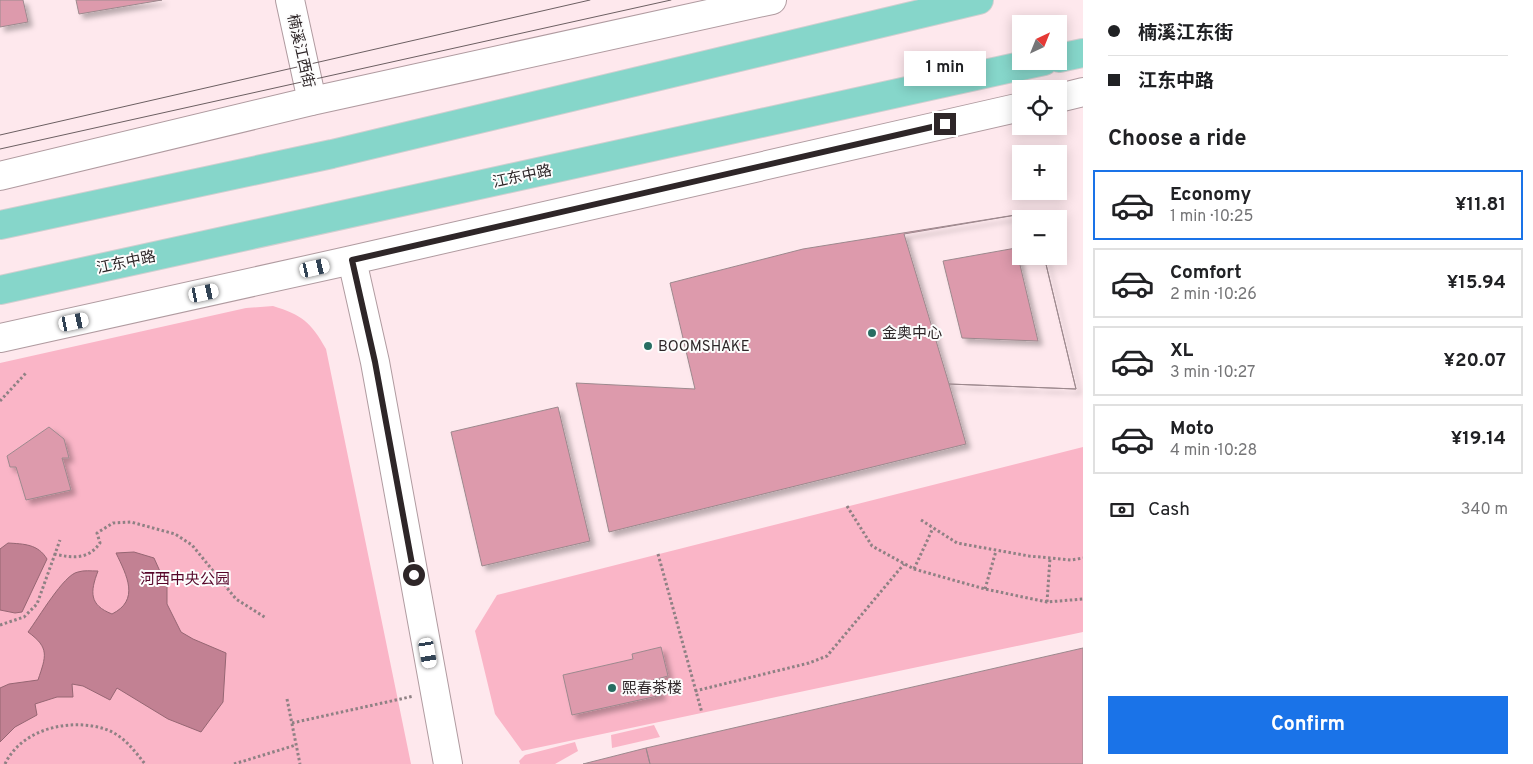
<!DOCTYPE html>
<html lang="en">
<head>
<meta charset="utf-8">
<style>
  :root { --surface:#fff; --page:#f2f2f2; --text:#202124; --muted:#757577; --line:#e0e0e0; --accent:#1a73e8 }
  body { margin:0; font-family:Overpass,"Noto Sans SC",sans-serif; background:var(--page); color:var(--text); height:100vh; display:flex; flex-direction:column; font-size:19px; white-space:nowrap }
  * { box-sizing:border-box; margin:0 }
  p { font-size:16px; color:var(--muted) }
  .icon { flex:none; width:28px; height:28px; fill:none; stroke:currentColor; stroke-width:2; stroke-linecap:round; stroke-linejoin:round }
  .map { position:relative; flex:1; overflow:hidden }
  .panel { display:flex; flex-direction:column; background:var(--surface); width:450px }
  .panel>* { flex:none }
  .hud { display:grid; align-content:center; height:110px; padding:0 25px; background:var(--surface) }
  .needle { width:32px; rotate:43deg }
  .tools { position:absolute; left:1012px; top:15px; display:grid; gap:10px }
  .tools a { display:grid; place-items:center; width:55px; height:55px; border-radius:0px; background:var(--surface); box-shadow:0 2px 12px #0003; font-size:25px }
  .end { position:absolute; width:22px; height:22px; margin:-11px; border:6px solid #2e2628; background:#fff; box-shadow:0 0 0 2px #fff }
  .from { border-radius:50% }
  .bubble { position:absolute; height:35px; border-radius:0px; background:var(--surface); box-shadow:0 2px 12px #0003; font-size:16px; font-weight:700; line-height:35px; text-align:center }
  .car { position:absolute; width:15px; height:30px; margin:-15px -8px; border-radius:6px; box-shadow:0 0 4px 1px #0007; background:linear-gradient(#fff 24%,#345 0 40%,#fff 0 76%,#345 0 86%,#fff 0) }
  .hud b { display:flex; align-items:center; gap:18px; height:48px; font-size:19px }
  .hud b+b { border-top:1px solid var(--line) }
  .hud i { width:12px; height:12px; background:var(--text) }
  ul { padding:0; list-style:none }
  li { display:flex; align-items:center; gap:15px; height:70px; margin:0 10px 8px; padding:0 15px; border:2px solid var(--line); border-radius:0px }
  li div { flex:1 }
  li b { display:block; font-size:19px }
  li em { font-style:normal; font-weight:700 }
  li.current { border-color:var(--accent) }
  li>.icon { width:45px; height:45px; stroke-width:1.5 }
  h2 { padding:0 25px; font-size:22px; line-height:60px }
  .pay { display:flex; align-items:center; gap:12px; height:55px; padding:0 25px; font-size:19px }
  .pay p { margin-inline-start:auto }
  .action { display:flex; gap:10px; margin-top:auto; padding:10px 25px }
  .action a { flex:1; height:58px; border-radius:0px; background:var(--accent); color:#fff; font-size:20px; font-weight:700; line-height:58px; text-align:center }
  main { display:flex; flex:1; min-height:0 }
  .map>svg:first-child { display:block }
  .green { fill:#fab5c7 }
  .water { fill:#c28193; stroke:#966673 }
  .building { fill:#dd9aac; stroke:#9d898e; fill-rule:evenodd; filter:url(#shadow) }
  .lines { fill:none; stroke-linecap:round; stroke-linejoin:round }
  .minor-casing { stroke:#b09ba0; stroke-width:30 }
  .major-casing { stroke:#d1cfd0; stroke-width:30 }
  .path { stroke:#8f8184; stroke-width:3; stroke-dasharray:2.5 2.5; stroke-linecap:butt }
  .minor { stroke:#fff; stroke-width:28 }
  .major { stroke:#86d6ca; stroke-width:28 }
  .tram { stroke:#6c5f62; stroke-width:1 }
  .route { stroke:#2e2628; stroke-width:6 }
  .poi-dot { fill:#276d62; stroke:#fcfcfc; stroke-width:2 }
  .labels { text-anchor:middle; stroke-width:4; stroke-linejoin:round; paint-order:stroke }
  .street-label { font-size:15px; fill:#2e2628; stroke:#fcfcfc }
  .poi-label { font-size:15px; fill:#2e2628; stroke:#fcfcfc; text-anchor:start }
  .park-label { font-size:15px; fill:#560529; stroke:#fcfcfc }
</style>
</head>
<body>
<main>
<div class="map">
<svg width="1083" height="764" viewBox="0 0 1083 764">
  <defs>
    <filter id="shadow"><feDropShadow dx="4.5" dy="4.5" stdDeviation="2.5" flood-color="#0004"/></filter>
  </defs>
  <rect width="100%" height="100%" fill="#fee8ed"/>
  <!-- green -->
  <path class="green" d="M273 306C302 315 311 322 326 349L411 764H0V363L246 308Z
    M1083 447V632L522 751 495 714 475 631 497 595Z
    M654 725 660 737 612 748 611 735Z
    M575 742 578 751 555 764H520L519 761 525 755Z"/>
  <!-- water -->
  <path class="water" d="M8 543C24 544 38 544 47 559L22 612 15 613 0 610V549Z
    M134 552 154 558 167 587V604L181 632 193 639 226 653 223 702 201 732 168 719 117 688 110 700 83 686 72 684 73 697H57L35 704 37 715 15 727 0 742V688L9 684 38 680C46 656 50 648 28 632 38 619 64 574 78 572 84 570 91 571 98 571 90 592 89 605 112 614 140 600 127 576 116 553Z"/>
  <!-- building -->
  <path class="building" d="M0 0H23L28 22 0 27Z
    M76 0H162L79 14Z
    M1034 212 1035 219H1021V256H1044L1076 389 949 384 904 234ZM1016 248 1038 341 962 338 943 261Z
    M1034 212 1035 219H1021V256H1044L1076 389 949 384 966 444 609 532 576 383 695 389 670 283 803 249Z
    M558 407 590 541 482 566 451 432Z
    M49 427 64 439 69 458H62L71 490 26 500 16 467H10L7 456Z
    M661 647 668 676 653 680 662 695 572 715 563 675 633 659 632 654Z
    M1083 648V764H650L646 748Z
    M646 748 650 764H583Z"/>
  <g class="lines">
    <!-- minor casing -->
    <g class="minor-casing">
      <path id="minor" d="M290 0 312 101
        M1059 98 1083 92
        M0 176 312 101 772 0
        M352 260 375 362 448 764
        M0 338 352 260 1021 107"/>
    </g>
    <!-- major casing -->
    <g class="major-casing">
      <path id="major" d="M1059 58 1083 53
        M0 225 332 154 979 0
        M0 290 1044 61"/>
    </g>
    <!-- path -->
    <path class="path" d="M0 401 26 373
      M847 506 872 546 914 569 985 589 1047 602 1083 599
      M921 520 957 543 1029 556 1071 560 1083 558
      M54 554C73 558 88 560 100 543L97 533 113 523 131 522 175 534 192 545 236 599 266 618
      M658 554 702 713
      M914 569 933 528
      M985 589 996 551
      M1047 602 1050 558
      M0 625 24 617 37 604 60 540
      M695 691 809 663 827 656 904 564
      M287 699 300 764
      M292 723 414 696
      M5 764C22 728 71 718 105 729 123 735 134 750 145 764
      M234 764 296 745"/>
    <!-- minor -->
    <use href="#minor" class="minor"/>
    <!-- major -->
    <use href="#major" class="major"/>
    <!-- tram -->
    <path class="tram" d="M0 135 590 0
      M0 149 671 0"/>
  </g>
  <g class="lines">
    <!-- route -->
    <path class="route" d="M414 575 375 362 352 260 945 124"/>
  </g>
  <!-- markers -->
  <g class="poi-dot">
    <circle cx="872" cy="333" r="5"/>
    <circle cx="648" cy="346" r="5"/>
    <circle cx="612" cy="688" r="5"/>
  </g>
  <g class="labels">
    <!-- street labels -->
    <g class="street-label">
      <text transform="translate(301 51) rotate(77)" y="5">楠溪江西街</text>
      <text transform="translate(522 176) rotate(-12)" y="5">江东中路</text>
      <text transform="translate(126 262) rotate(-12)" y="5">江东中路</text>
    </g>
    <!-- poi labels -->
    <g class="poi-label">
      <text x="882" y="338">金奥中心</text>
      <text x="658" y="351">BOOMSHAKE</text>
      <text x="622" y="693">熙春茶楼</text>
    </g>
    <!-- park labels -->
    <g class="park-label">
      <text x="185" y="584">河西中央公园</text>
    </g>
  </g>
</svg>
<div class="tools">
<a><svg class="needle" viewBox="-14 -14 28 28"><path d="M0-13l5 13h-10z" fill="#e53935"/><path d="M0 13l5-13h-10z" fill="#757577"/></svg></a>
<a><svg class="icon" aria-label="locate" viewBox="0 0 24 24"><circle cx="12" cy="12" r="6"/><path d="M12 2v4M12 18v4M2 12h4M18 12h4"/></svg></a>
<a>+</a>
<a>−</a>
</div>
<i class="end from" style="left:414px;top:575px"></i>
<i class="end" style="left:945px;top:124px"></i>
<div class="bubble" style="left:904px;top:51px;width:82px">1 min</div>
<i class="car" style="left:315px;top:268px;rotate:77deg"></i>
<i class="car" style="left:204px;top:293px;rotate:78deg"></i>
<i class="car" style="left:74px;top:322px;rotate:78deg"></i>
<i class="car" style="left:428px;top:653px;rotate:170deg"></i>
</div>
<section class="panel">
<div class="hud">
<b><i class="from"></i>楠溪江东街</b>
<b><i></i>江东中路</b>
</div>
<h2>Choose a ride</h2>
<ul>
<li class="current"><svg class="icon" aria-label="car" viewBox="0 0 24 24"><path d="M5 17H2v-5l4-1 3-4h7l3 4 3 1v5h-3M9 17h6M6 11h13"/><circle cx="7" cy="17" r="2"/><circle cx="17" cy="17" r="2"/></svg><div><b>Economy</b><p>1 min · 10:25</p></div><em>¥11.81</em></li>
<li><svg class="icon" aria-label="car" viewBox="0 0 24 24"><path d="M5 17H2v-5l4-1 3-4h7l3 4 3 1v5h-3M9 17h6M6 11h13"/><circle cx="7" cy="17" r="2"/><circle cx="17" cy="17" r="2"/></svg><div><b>Comfort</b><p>2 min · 10:26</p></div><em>¥15.94</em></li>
<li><svg class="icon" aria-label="car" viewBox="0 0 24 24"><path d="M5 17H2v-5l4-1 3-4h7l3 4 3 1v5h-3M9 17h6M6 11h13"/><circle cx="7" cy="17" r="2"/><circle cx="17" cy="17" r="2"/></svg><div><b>XL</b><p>3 min · 10:27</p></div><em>¥20.07</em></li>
<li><svg class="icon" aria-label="car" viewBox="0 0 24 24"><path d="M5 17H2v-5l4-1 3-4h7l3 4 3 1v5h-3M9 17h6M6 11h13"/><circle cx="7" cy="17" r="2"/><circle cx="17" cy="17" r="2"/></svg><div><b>Moto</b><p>4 min · 10:28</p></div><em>¥19.14</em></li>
</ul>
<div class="pay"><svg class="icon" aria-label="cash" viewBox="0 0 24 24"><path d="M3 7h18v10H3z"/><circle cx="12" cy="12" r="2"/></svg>Cash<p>340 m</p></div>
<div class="action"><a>Confirm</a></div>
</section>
</main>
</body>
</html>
